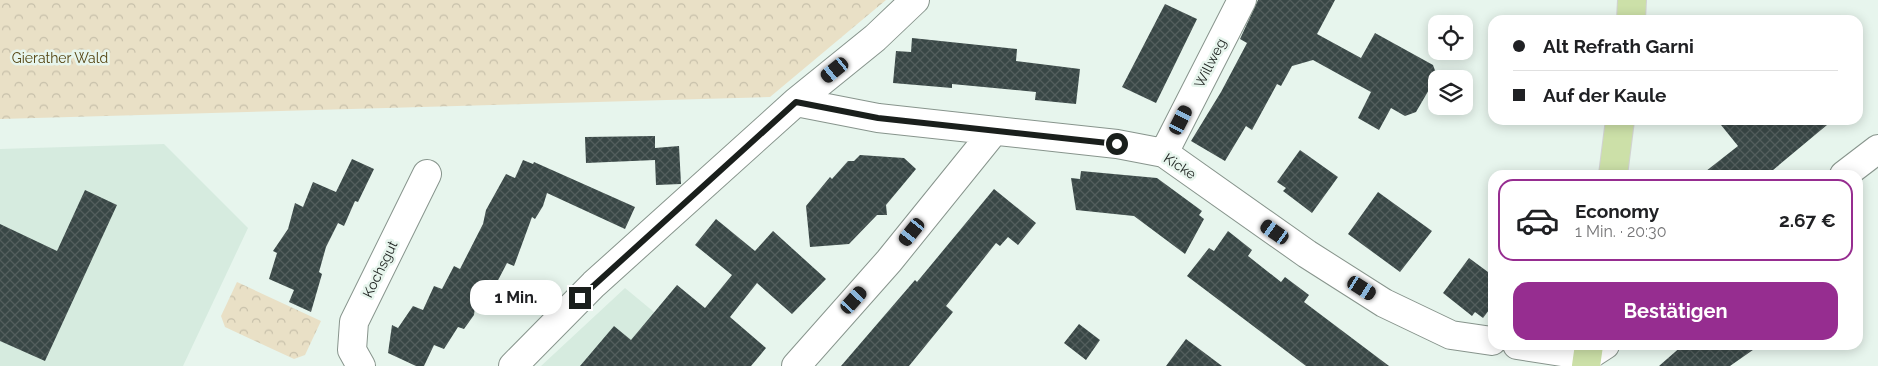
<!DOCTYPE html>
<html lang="de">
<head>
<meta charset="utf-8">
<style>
  :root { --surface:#fff; --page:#f2f2f2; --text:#202124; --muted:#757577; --line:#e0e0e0; --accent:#962d90 }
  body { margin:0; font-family:Raleway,sans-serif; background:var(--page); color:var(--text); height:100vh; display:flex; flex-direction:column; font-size:19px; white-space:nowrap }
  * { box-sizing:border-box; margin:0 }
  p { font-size:16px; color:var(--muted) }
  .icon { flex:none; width:28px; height:28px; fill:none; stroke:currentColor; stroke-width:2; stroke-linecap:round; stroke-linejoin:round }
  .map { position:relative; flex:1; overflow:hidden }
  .side { position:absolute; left:1488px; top:170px; width:375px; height:180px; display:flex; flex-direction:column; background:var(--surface); border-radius:15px; box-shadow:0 2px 12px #0003 }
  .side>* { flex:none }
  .top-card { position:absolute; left:1488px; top:15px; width:375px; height:110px; border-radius:15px; box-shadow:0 2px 12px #0003; display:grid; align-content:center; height:110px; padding:0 25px; background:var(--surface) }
  .buttons { position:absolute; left:1428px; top:15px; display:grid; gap:10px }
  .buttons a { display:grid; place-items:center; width:45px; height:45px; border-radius:10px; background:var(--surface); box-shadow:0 2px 12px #0003; font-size:25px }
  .end { position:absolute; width:22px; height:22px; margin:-11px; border:6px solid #1a1f1c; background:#fff; box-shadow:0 0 0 2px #fff }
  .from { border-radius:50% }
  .bubble { position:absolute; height:35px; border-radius:15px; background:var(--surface); box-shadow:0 2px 12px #0003; font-size:16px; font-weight:700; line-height:35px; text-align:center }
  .car { position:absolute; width:15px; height:30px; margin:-15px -8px; border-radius:6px; box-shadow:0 0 4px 1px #0007; background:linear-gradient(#222 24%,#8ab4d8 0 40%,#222 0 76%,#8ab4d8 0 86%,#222 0) }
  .top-card b { display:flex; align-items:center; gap:18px; height:48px; font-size:19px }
  .top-card b+b { border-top:1px solid var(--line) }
  .top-card i { width:12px; height:12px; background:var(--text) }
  ul { padding:9px 0 0; list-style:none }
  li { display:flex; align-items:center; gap:15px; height:82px; margin:0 10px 8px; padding:0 15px; border:2px solid transparent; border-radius:15px }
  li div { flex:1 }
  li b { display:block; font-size:19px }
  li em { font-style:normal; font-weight:700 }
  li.selected { border-color:var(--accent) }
  li>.icon { width:45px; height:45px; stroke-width:1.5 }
  .button { display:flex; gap:10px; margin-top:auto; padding:10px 25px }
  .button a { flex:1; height:58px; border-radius:15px; background:var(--accent); color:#fff; font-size:20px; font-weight:700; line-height:58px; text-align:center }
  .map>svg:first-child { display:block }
  .built { fill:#d6ebdf }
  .park { fill:url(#park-crowns) }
  .building { fill:url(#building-cross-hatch) }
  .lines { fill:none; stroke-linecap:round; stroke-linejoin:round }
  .minor-casing { stroke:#87948c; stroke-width:30 }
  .major-casing { stroke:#d1d2d2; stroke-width:30 }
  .minor { stroke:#fff; stroke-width:28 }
  .major { stroke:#cce0a8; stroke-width:28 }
  .route { stroke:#1a1f1c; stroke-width:6 }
  .labels { text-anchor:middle; stroke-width:5; stroke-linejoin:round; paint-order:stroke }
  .park-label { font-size:14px; fill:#544411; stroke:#e7f5ed }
  .street-label { font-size:14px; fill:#1a1f1c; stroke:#e7f5ed }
</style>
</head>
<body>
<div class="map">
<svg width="1878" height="366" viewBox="0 0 1878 366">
  <defs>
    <pattern id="park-crowns" width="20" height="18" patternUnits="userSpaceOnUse" patternTransform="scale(1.25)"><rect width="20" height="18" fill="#e9e0c6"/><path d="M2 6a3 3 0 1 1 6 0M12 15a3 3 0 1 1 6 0" fill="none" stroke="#c7c0aa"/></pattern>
    <pattern id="building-cross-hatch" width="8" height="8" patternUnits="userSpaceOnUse" patternTransform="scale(1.25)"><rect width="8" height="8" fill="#394746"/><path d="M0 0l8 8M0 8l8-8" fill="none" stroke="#535e5d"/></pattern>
  </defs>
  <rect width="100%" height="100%" fill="#e7f5ed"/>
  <!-- built -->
  <path class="built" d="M164 144 248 228 183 366H0V149Z
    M625 288 719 366H541Z"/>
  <!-- park -->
  <path class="park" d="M0 0H886L770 97 0 119Z
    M237 282 321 321 305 355 294 359 225 327 221 316Z"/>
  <!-- building -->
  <path class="building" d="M1258 0H1335L1317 34 1361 58 1375 33 1433 65 1437 76 1416 112 1405 116 1391 108 1379 130 1358 118 1371 92 1313 60 1292 66 1281 86 1277 84 1252 130 1246 126 1225 161 1191 141 1221 92 1247 43 1240 39Z
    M1165 4 1197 19 1156 103 1122 87Z
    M912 38 1017 49 1016 61 1080 69 1076 104 1035 100 1036 92 952 84V88L893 83 896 51 911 52Z
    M1717 120H1833L1767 175H1701L1738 146Z
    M655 136V148L679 146 681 184 656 185 655 160 586 163 585 137Z
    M1300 150 1338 177 1312 213 1283 191 1286 188 1277 182Z
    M860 155 904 158 916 169 886 205 887 215H877L849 244 810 247 806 206 830 177 832 179 848 161H854Z
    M352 159 374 169 358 202 355 201 344 226 338 223 326 247 319 272 322 274 311 312 289 302 294 290 269 279 277 253 273 251 288 229 295 203 303 207 313 182 336 192Z
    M523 160 533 164 534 162 635 207 625 229 547 193 543 206 535 219 532 217 514 266 507 263 483 309 475 306 474 315 464 329 458 327 444 349 434 345 424 366H416L388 353 392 325 398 328 413 306 423 310 434 286 442 289 454 266 460 269 483 224 486 210 506 174 515 178Z
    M1081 171 1157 178 1202 211 1199 215 1204 219 1185 254 1134 216 1076 210 1071 178 1080 179Z
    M994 189 1036 223 1018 245 1008 237 1000 246 996 243 946 306 953 312 909 366H841L915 280 917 282Z
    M85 190 117 205 45 361 0 341V224L57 251Z
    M1378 192 1432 231 1400 272 1348 234Z
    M716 219 755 251 773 231 826 279 792 314 757 283 730 317 766 348 751 366H580L614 326 631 340 677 285 705 308 732 275 695 245Z
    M1228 231 1252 250 1248 256 1281 282 1285 277 1309 295 1304 302 1389 366H1306L1187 276 1209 248 1214 251Z
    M1469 258 1492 275V306L1483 318 1475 312 1472 316 1443 293Z
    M1079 324 1100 340 1086 360 1064 343Z
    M1186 339 1222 366H1166Z
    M1683 345H1760L1730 366H1659Z"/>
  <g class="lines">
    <!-- minor casing -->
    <g class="minor-casing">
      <path id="minor" d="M796 102 878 118 1117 144 1164 153 1307 254 1384 303 1451 335 1492 341
        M1164 153 1242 0
        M1844 175 1878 149
        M1517 345 1588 356 1605 345
        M361 366 352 350 354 322 427 174
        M513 366 594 284 796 102 875 38 915 0
        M796 366 889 261 994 131"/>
    </g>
    <!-- major casing -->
    <g class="major-casing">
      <path id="major" d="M1631 20 1632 0
        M1613 175 1620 120
        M1586 366 1589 345"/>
    </g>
    <!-- minor -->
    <use href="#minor" class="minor"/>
    <!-- major -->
    <use href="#major" class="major"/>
  </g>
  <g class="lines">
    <!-- route -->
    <path class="route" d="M580 298 796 102 878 118 1117 144"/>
  </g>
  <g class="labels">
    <!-- park labels -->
    <g class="park-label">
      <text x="60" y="63">Gierather Wald</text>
    </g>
    <!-- street labels -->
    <g class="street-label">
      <text transform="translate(1210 63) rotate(-63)" y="5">Willweg</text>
      <text transform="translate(1180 166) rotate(33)" y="5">Kicke</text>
      <text transform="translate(380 269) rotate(-64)" y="5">Kochsgut</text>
    </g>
  </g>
</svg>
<div class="buttons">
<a><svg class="icon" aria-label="locate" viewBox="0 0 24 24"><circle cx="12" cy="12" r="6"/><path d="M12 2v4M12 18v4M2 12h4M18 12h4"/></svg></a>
<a><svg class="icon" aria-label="layers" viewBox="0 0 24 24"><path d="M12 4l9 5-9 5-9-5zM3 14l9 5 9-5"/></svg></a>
</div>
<i class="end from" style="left:1117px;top:144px"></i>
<i class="end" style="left:580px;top:298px"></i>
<div class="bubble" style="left:470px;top:280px;width:92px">1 Min.</div>
<i class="car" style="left:835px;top:70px;rotate:231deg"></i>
<i class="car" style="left:1181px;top:120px;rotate:27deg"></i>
<i class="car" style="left:912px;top:232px;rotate:219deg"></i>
<i class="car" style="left:1275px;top:232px;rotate:305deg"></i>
<i class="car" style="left:1362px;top:288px;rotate:122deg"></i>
<i class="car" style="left:854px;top:300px;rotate:42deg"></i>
<div class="top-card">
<b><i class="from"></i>Alt Refrath Garni</b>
<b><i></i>Auf der Kaule</b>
</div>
<section class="side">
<ul>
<li class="selected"><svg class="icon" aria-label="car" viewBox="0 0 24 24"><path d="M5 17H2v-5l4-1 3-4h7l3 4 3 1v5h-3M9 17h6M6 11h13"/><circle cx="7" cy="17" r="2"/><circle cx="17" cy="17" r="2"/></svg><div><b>Economy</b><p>1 Min. · 20:30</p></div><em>2.67 €</em></li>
</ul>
<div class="button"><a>Bestätigen</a></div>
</section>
</div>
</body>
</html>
